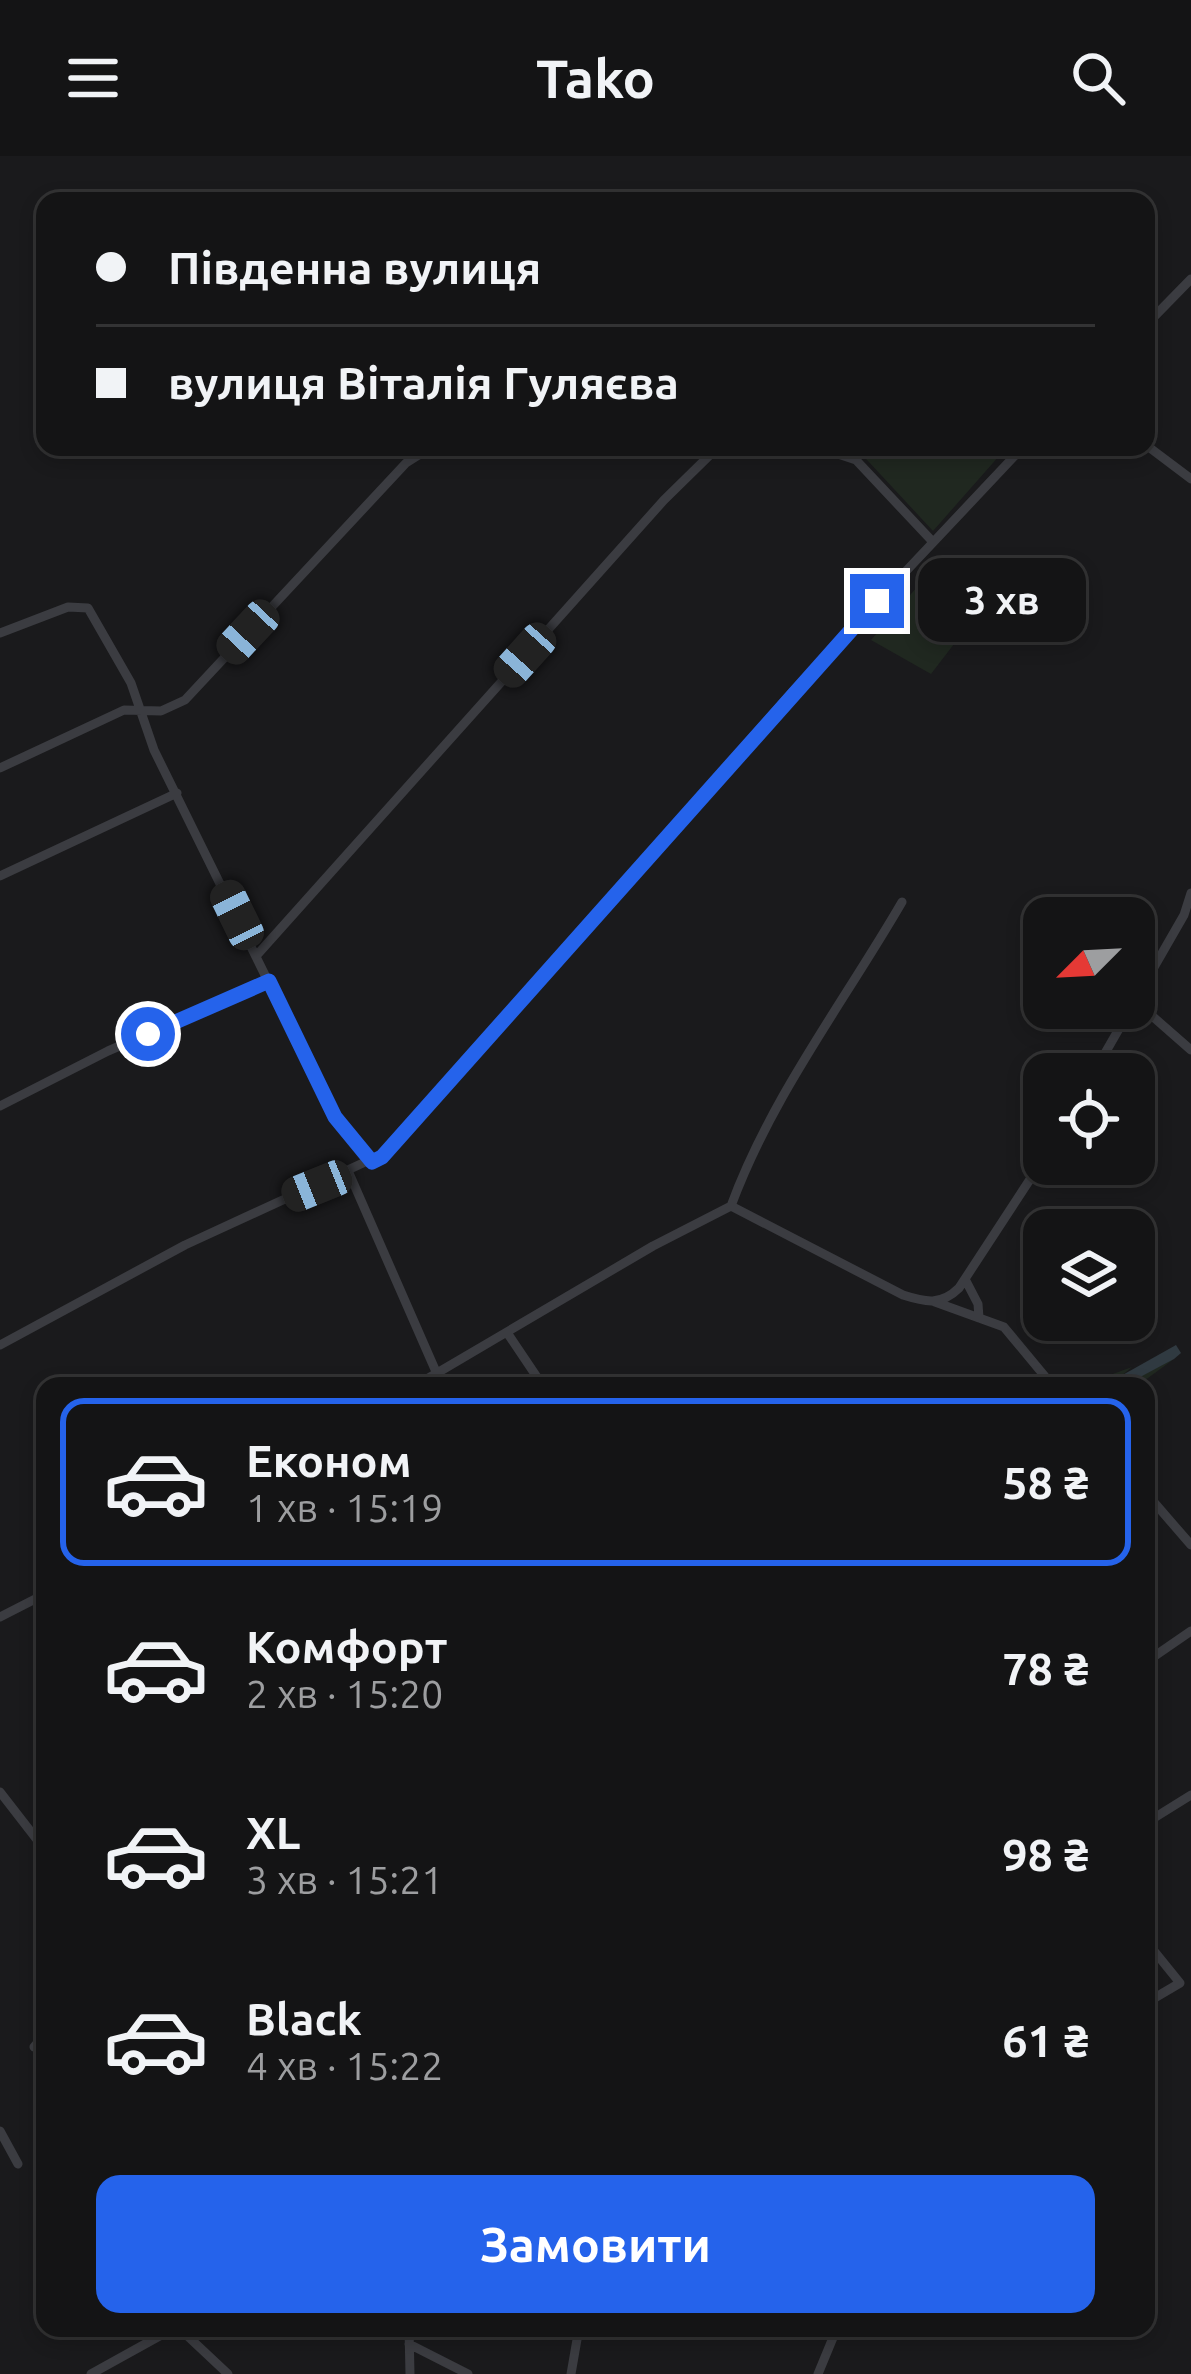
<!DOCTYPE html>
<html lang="uk">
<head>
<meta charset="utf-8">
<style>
  :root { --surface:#141415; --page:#1d1d1e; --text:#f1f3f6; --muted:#9d9ea0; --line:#333334; --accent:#2563eb }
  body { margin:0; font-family:Ubuntu,sans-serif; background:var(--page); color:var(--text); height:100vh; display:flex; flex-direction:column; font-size:45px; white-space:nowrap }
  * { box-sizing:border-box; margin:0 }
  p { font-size:39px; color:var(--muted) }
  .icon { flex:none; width:66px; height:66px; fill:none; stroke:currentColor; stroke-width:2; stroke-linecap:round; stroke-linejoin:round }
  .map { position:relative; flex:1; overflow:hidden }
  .drawer { position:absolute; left:36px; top:1221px; width:1119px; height:960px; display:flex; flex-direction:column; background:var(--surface); border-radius:24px; box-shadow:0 6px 18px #0003,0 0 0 3px var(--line) }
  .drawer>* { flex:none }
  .banner { position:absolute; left:36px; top:36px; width:1119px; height:264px; border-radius:24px; box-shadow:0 6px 18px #0003,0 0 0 3px var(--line); display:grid; align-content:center; height:264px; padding:0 60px; background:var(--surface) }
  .needle { width:78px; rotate:246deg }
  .controls { position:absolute; left:1023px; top:741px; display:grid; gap:24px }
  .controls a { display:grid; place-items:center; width:132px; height:132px; border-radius:24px; background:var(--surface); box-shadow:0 6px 18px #0003,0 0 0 3px var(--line); font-size:60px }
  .end { position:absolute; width:54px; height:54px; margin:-27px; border:15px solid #2563eb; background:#fff; box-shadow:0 0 0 6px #fff }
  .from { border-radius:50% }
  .bubble { position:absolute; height:84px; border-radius:24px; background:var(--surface); box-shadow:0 6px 18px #0003,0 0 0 3px var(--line); font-size:39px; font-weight:700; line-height:84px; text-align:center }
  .car { position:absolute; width:36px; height:72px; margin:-36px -18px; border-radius:15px; box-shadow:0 0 9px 3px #0007; background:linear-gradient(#222 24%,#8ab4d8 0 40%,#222 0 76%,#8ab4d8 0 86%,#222 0) }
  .banner b { display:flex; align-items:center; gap:42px; height:114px; font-size:45px }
  .banner b+b { border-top:3px solid var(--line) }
  .banner i { width:30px; height:30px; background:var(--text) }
  ul { padding:21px 0 0; list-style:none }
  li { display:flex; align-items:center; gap:36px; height:168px; margin:0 24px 18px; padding:0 36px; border:6px solid transparent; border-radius:24px }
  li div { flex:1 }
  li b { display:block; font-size:45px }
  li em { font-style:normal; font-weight:700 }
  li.on { border-color:var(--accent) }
  li>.icon { width:108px; height:108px; stroke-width:1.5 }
  .action { display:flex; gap:24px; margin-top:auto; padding:24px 60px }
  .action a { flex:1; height:138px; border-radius:24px; background:var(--accent); color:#fff; font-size:48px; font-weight:700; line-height:138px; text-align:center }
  header { display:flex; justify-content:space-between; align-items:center; height:156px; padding:0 60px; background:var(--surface); font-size:54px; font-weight:700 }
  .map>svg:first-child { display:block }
  .green { fill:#202820 }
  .water { fill:#303a41 }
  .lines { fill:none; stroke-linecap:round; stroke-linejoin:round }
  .minor { stroke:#3b3c41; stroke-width:9 }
  .route { stroke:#2563eb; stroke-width:15 }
</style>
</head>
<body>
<header><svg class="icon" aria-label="menu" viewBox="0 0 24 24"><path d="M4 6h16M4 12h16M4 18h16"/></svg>Tako<svg class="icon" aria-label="search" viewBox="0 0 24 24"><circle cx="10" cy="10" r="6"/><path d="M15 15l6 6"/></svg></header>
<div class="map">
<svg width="1191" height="2218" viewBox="0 0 1191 2218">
  <rect width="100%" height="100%" fill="#1a1a1c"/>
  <!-- green -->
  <path class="green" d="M855 291H1007L933 375Z
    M931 415 994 436 931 518 871 484Z
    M1174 1203 1137 1230H1080L1132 1211 1120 1221 1127 1227Z"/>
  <!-- water -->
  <path class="water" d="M1176 1189 1181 1197 1174 1203 1127 1228 1119 1221Z"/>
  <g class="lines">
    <!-- minor -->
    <path class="minor" d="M1146 169 1191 123
      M1146 289 1191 323
      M817 291 856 304 933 386
      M0 477 68 451 88 452 131 527 154 594 335 961 372 1006
      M0 612 124 554 161 555 185 544 406 307 425 295
      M0 720 177 637
      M257 799 664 344 718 291
      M1135 845 1191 894
      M1134 846 1184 759 1191 737
      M1093 918 1131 852
      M0 950 108 895 269 825
      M349 1017 437 1218
      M731 1050C771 941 844 846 902 746
      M965 1123 978 1148 979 1162
      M935 1146 1004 1171 1053 1230
      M508 1178 543 1230
      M0 1189 185 1089 389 995 793 535 1023 291
      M415 1230 653 1090 731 1050 903 1139C925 1146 941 1150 959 1132L1044 1002
      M1146 1337 1191 1389
      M0 1461 45 1438
      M1146 1506 1191 1475
      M0 1636 45 1694
      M1146 1667 1191 1639
      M1146 1785 1180 1827 1146 1847
      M34 1891 45 1878
      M0 1975 18 2008
      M179 2172 228 2218
      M409 2172 410 2218
      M409 2188 468 2218
      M91 2218 174 2172
      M571 2218 579 2172
      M818 2218 837 2172"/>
  </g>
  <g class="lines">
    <!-- route -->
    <path class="route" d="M148 878 269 825 335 961 372 1006 382 1001 877 445"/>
  </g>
</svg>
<div class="controls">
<a><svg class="needle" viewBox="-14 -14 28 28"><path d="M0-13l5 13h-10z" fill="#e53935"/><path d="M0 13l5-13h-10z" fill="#9d9ea0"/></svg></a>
<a><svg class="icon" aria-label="locate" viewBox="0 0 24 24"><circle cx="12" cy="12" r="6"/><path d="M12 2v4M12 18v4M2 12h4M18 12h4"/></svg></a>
<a><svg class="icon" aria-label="layers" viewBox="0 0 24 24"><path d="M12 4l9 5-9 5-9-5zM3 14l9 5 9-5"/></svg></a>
</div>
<i class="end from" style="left:148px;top:878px"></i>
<i class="end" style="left:877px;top:445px"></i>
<div class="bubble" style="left:918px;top:402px;width:168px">3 хв</div>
<i class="car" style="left:248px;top:476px;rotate:223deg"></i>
<i class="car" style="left:525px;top:499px;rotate:222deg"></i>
<i class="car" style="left:237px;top:759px;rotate:334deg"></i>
<i class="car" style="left:317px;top:1030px;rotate:248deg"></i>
<div class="banner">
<b><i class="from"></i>Південна вулиця</b>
<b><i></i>вулиця Віталія Гуляєва</b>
</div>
<section class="drawer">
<ul>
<li class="on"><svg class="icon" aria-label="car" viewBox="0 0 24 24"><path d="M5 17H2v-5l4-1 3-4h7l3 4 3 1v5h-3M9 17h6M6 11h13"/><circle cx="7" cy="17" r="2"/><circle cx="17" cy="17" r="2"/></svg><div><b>Економ</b><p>1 хв · 15:19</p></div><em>58 ₴</em></li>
<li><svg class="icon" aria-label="car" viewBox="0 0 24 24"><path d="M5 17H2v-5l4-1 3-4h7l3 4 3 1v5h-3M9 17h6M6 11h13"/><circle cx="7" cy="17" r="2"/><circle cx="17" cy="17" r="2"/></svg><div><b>Комфорт</b><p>2 хв · 15:20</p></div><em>78 ₴</em></li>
<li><svg class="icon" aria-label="car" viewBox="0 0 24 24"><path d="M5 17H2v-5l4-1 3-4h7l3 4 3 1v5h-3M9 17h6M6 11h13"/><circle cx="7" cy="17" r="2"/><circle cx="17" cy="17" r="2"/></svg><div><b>XL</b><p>3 хв · 15:21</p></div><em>98 ₴</em></li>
<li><svg class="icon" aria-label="car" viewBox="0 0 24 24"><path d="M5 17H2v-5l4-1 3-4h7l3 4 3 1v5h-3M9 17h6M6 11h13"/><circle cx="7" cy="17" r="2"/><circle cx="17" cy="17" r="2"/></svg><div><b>Black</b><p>4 хв · 15:22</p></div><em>61 ₴</em></li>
</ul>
<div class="action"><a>Замовити</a></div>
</section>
</div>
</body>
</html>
